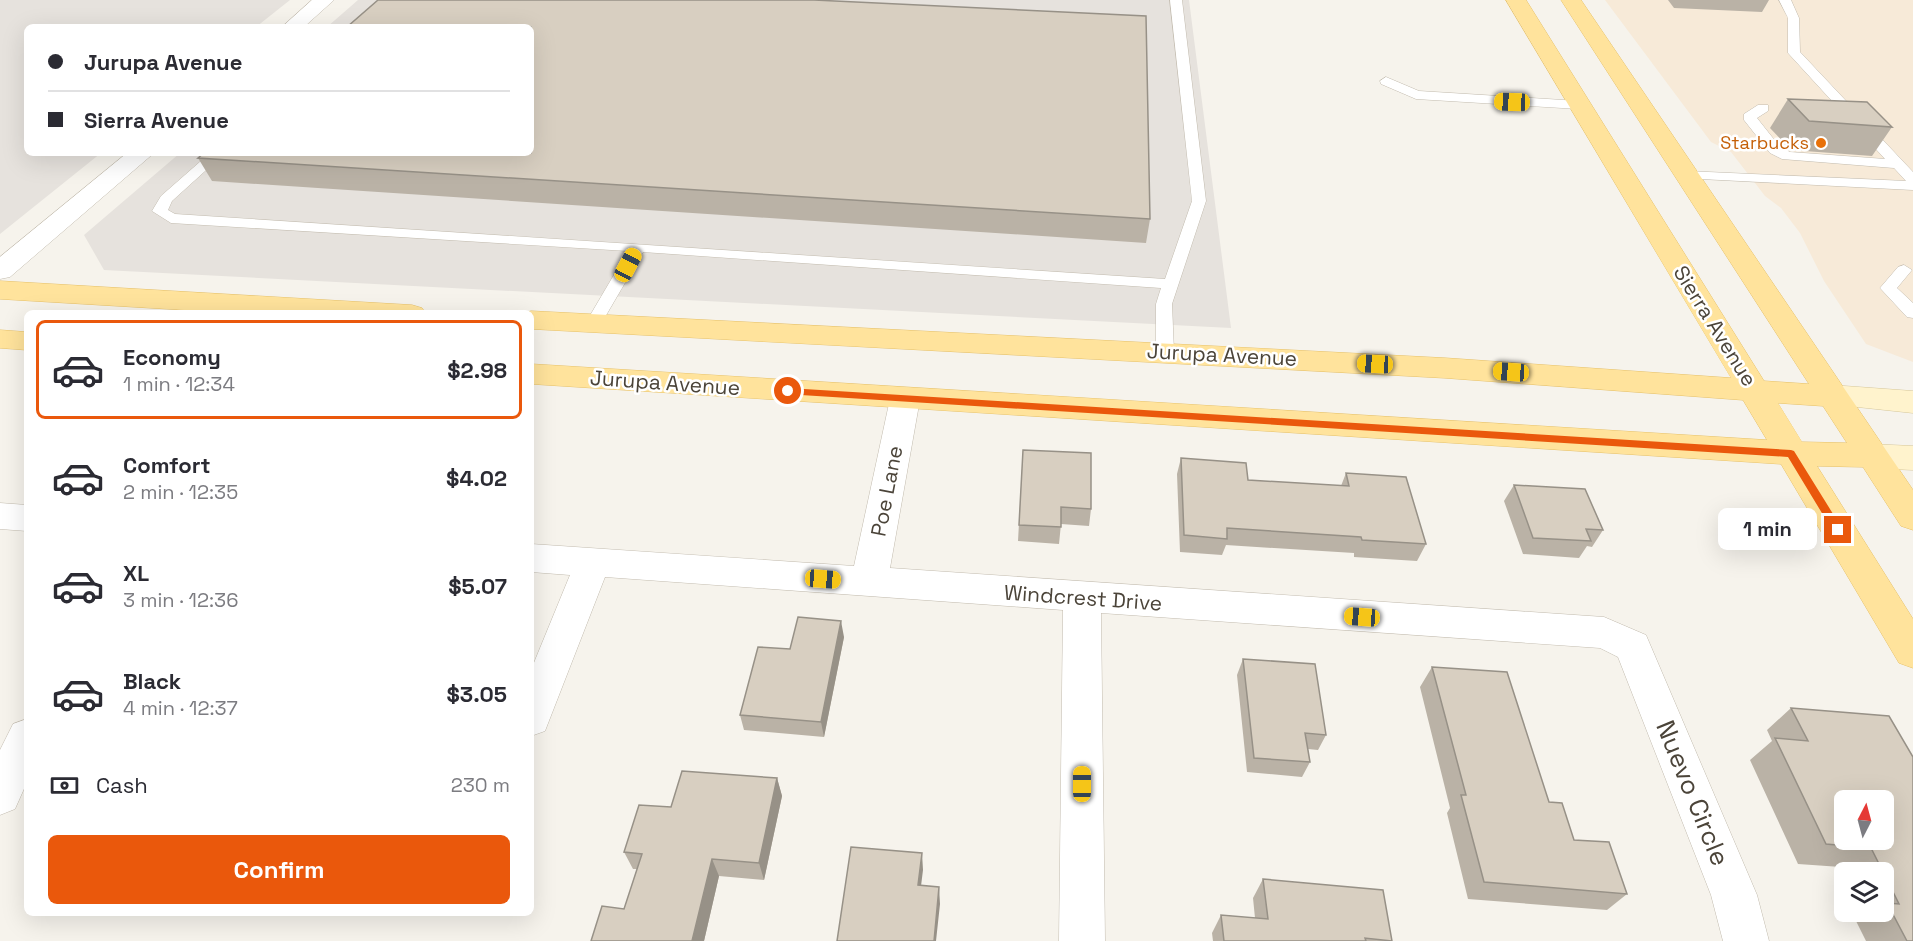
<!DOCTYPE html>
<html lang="en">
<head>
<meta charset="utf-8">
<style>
  :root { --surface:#fff; --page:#f2f2f3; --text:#2b2b33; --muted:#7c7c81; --line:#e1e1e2; --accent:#ea580c }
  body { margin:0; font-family:"Space Grotesk",sans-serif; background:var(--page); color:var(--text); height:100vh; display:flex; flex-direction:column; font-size:22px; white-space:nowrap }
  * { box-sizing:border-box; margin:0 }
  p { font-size:20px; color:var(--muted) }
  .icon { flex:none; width:33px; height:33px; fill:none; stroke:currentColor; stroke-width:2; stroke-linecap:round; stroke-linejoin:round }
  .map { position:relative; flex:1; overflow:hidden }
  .panel { position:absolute; left:24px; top:310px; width:510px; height:606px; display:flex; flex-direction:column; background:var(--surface); border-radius:9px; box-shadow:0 6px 24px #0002 }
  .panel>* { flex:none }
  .hud { position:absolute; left:24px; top:24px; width:510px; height:132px; border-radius:9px; box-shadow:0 6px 24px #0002; display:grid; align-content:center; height:132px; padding:0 24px; background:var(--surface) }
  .needle { width:39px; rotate:6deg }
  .fabs { position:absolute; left:1834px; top:790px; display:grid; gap:12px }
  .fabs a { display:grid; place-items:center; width:60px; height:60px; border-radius:9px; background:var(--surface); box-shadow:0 6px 24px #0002; font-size:30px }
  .end { position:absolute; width:27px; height:27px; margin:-14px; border:8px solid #ea580c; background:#fff; box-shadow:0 0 0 3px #fff }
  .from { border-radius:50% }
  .bubble { position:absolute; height:42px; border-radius:9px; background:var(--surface); box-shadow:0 6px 24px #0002; font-size:20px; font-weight:600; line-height:42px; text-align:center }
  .car { position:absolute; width:18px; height:36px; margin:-18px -9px; border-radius:8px; box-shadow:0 0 4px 2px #0007; background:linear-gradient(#f5c518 24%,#345 0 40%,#f5c518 0 76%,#345 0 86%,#f5c518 0) }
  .hud b { display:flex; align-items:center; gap:21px; height:57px; font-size:22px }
  .hud b+b { border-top:2px solid var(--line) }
  .hud i { width:15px; height:15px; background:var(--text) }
  ul { padding:10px 0 0; list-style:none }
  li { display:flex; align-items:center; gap:18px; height:99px; margin:0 12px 9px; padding:0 12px; border:3px solid transparent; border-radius:9px }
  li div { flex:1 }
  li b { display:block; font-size:22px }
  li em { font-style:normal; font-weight:600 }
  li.selected { border-color:var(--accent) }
  li>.icon { width:54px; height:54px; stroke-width:1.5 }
  .pay { display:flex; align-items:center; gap:15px; height:66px; padding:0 24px; font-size:22px }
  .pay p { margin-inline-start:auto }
  .primary-button { display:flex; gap:12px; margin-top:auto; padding:12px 24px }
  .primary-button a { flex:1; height:69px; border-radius:9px; background:var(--accent); color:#fff; font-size:24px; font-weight:600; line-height:69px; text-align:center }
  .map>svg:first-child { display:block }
  .commercial { fill:#f7ead8 }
  .industrial { fill:#e6e2dd }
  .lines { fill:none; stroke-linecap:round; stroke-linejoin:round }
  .service-casing { stroke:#c2bbae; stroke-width:1 }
  .minor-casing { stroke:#c2bbae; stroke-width:1 }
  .secondary-casing { stroke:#d6c79b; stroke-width:1 }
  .primary-casing { stroke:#e6c16a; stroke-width:1 }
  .service { fill:#fff; fill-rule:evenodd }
  .minor { fill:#fff; fill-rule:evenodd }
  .secondary { fill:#fff3cd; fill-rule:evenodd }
  .primary { fill:#ffe39c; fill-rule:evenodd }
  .wall { fill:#bab2a6 }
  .shaded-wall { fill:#979187 }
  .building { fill:#d8cfc1; stroke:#979187; stroke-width:1.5; fill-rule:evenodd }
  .route { fill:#ea580c }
  .food-dot { fill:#e8710a; stroke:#fff; stroke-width:2 }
  .labels { text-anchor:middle; stroke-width:5; stroke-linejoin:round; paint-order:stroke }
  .far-food-label { font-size:18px; fill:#c56008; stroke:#fff; text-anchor:end }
  .street-label { font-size:21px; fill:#4b4439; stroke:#fff }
  .near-street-label { font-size:26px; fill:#4b4439; stroke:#fff }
</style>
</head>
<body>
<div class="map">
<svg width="1913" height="941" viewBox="0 0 1913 941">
  <rect width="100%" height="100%" fill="#f6f3ec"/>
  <!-- commercial -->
  <path class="commercial" d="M1605 0H1913V362L1866 344 1824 281 1800 233 1781 208 1765 196 1731 152 1711 142Z"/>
  <!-- industrial -->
  <path class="industrial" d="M0 0H290L256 27H27V153H101L0 234Z
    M358 0H1189L1231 328 104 270 84 235 180 153H531V27H327Z"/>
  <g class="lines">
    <!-- service casing -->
    <g class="service-casing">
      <path id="service" d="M1170 0H1182L1206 201 1172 304 1174 352 1165 358 1156 352V304L1161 288 643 252 601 324 593 329 585 324 628 251 171 223 152 211 161 196 210 153H225L172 201 168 210 175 214 1165 279 1192 201Z
        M1779 0H1791L1799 18 1800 52 1913 172V190L1681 178 1679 175 1681 172 1686 171 1906 181 1894 168 1782 159 1770 153 1744 120V114L1758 105H1768V111L1757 118 1780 147 1790 152 1885 159 1788 53V18Z
        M1386 77 1419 91 1579 101 1586 105 1579 109 1416 99 1381 84 1380 81Z
        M1904 265 1912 270 1897 288 1913 303V318L1907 317 1880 288 1898 267Z"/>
    </g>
    <!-- minor casing -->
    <g class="minor-casing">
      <path id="minor" d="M312 0H334L304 27H282Z
        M127 153H154L10 277 0 279V257Z
        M905 388 916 392 920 399 890 568 1604 617 1646 635 1757 895 1769 941H1723L1711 895 1618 657 1600 648 1101 613 1105 941H1059L1063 610 605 577 545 731 531 736V670L570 575 531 572V544L854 566 890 399 894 392Z
        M0 503 27 505V531L0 529Z
        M27 719V782L15 809 0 815V750L13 724Z"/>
    </g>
    <!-- secondary casing -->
    <g class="secondary-casing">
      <path id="secondary" d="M1831 385 1913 391V413L1820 403 1816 396 1820 389Z
        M1870 444 1913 446V470L1870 468 1858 464 1854 456 1858 448Z"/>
    </g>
    <!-- primary casing -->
    <g class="primary-casing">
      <path id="primary" d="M1506 0H1526L1764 381 1809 384 1561 0H1581L1913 490V530L1901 526 1863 467 1817 466 1913 619V668L1899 663 1781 464 531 384V364L1767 440 1743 400 1445 378 531 329V314H521L531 311 1445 358 1731 378ZM1778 403 1823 406 1847 443 1802 442Z
        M0 281 412 305 422 308 426 314H252L0 299Z
        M0 330 27 332V350L0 348Z"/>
    </g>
    <!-- service -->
    <use href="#service" class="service"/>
    <!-- minor -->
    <use href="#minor" class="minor"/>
    <!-- secondary -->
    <use href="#secondary" class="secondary"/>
    <!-- primary -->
    <use href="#primary" class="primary"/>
  </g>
  <!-- wall -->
  <path class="wall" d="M1668 0H1769L1762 12 1674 8Z
    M1788 99 1892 127 1872 156 1791 150 1770 128Z
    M198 158 1150 219 1146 243 212 181Z
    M1023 450 1091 509 1089 526 1061 524 1059 544 1018 541Z
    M1181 458 1248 480 1341 486 1346 473 1426 544 1417 561 1354 557V553L1226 545 1222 555 1180 552 1177 474Z
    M1514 485 1603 530 1592 547 1587 546 1579 558 1523 554 1504 501Z
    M844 637 824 737 744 730 740 715 790 649Z
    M1243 659 1326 735 1318 750 1308 749 1310 762 1302 777 1247 772 1237 675Z
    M1432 667 1549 802 1574 840 1627 894 1607 910 1468 899 1447 813 1450 808 1420 687Z
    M1791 708 1889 716 1913 941H1866L1856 921 1864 917 1862 912H1884V873H1845V876L1841 867 1798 864 1750 760 1772 741 1767 730Z
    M777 778 782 796 764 880 719 876 704 941H591L624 909 637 869H633L624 852Z
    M1263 879 1392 941H1213L1212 933 1221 915 1255 918 1253 898Z"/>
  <!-- shaded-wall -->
  <path class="shaded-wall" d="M841 621 844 637 824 737 821 722Z
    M777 778 782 796 764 880 759 863Z
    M922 853 923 870 919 902 918 885Z
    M712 859 719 876 704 941H692Z
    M939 887 940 904 936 941H934Z"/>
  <!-- building -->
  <path class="building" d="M378 0H814L1146 16 1150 219 198 158 204 153H531V27H347Z
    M1788 99 1867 102 1892 127 1809 121Z
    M1023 450 1091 453V509L1061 507V527L1019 525Z
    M1181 458 1246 463 1248 480 1349 486 1346 473 1406 477 1426 544 1362 540 1361 537 1227 528V539L1184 535Z
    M1514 485 1585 489 1603 530 1586 529 1591 541 1533 538Z
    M798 617 841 621 821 722 740 715 758 647 790 649Z
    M1243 659 1315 664 1326 735 1305 733 1310 762 1254 758Z
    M1432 667 1507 672 1549 802 1562 803 1574 840 1609 842 1627 894 1484 882 1461 795H1466Z
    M1791 708 1889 716 1913 757V941H1907L1887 903 1899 904 1871 848 1826 844 1775 738 1808 741ZM1845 801H1884V840H1845Z
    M682 771 777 778 759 863 712 859 692 941H591L602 906 624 909 642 854 624 852 639 805 671 807Z
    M851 847 922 853 918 885 939 887 934 941H837Z
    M1263 879 1383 890 1392 941 1365 938 1366 941H1224L1221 915 1268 919Z"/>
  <!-- route -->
  <path class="route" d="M788 388 1791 450 1794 451 1843 530 1838 534 1834 533 1788 457 785 394 784 391Z"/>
  <!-- markers -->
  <circle class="food-dot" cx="1821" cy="143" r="6"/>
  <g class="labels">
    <!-- far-food labels -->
    <g class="far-food-label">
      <text x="1809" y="149">Starbucks</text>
    </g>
    <!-- street labels -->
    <g class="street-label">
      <text transform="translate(1715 326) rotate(58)" y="7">Sierra Avenue</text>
      <text transform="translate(1222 355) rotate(3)" y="7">Jurupa Avenue</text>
      <text transform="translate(665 383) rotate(4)" y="7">Jurupa Avenue</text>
      <text transform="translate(887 491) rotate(-79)" y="7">Poe Lane</text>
      <text transform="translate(1083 598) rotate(4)" y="7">Windcrest Drive</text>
    </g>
    <!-- near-street labels -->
    <g class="near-street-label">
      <text transform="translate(1693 793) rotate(68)" y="9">Nuevo Circle</text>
    </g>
  </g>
</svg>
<div class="fabs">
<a><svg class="needle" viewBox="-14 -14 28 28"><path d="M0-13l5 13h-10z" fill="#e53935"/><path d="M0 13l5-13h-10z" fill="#7c7c81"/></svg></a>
<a><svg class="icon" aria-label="layers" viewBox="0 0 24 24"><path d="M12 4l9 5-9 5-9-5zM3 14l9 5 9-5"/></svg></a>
</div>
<i class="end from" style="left:788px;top:391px"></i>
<i class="end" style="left:1838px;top:530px"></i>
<div class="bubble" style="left:1718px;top:508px;width:99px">1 min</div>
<i class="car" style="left:1512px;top:102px;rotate:272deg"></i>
<i class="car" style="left:628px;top:265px;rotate:28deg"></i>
<i class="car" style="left:1375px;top:364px;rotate:273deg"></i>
<i class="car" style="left:1511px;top:372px;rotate:274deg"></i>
<i class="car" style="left:823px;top:579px;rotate:94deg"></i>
<i class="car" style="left:1362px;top:617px;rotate:274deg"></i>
<i class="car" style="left:1082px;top:784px;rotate:0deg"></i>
<div class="hud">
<b><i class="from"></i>Jurupa Avenue</b>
<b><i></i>Sierra Avenue</b>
</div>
<section class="panel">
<ul>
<li class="selected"><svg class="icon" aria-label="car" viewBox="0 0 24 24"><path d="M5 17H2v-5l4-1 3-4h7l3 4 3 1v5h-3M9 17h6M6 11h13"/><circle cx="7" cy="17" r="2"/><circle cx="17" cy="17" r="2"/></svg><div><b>Economy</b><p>1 min · 12:34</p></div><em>$2.98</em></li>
<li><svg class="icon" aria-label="car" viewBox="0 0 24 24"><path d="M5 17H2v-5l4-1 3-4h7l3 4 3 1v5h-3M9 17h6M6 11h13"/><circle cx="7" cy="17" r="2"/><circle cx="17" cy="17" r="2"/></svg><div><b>Comfort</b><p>2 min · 12:35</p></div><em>$4.02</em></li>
<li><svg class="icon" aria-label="car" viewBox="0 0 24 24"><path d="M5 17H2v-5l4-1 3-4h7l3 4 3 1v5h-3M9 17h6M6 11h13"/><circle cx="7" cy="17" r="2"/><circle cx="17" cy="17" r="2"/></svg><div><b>XL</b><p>3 min · 12:36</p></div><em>$5.07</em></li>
<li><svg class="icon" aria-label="car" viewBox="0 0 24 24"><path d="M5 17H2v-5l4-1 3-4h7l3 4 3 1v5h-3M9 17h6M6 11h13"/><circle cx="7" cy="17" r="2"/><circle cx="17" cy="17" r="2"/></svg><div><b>Black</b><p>4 min · 12:37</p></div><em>$3.05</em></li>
</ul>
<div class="pay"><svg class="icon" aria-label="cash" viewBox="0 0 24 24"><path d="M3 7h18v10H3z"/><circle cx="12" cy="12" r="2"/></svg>Cash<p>230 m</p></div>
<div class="primary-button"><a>Confirm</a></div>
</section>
</div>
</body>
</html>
